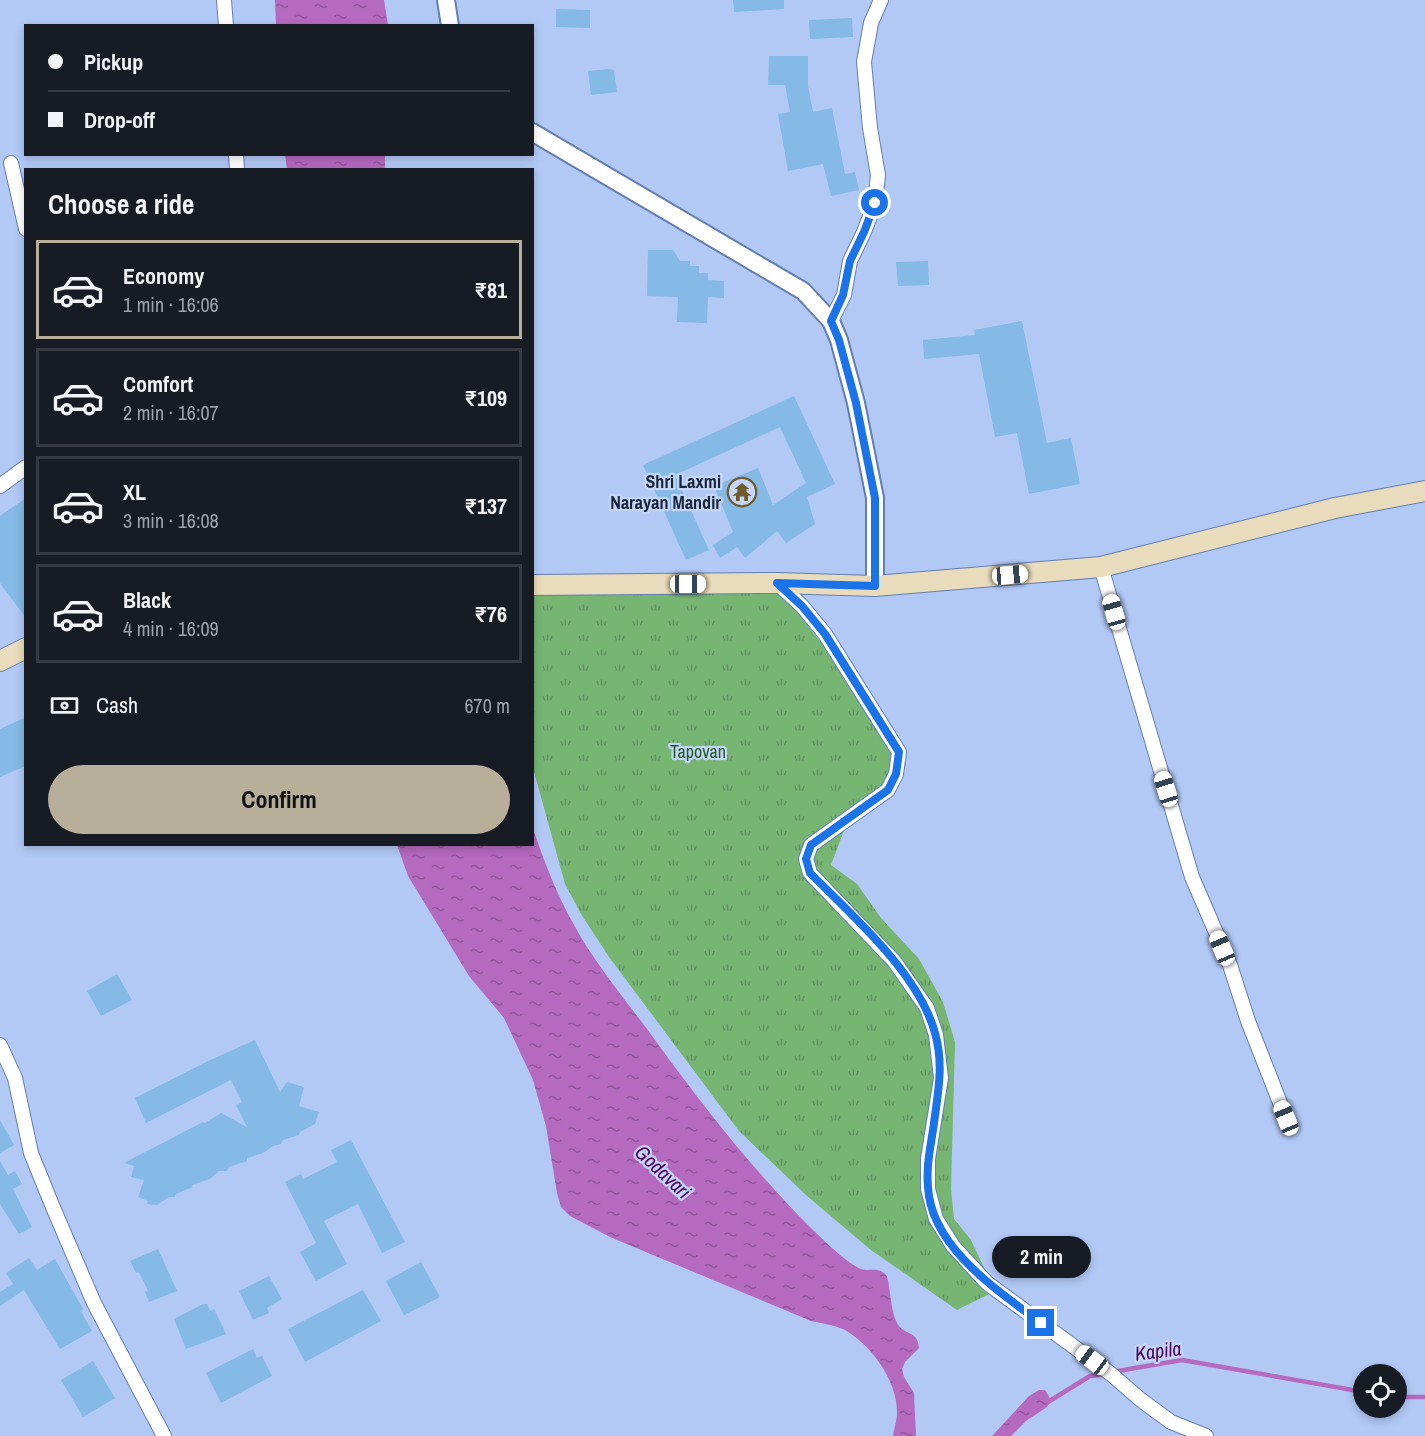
<!DOCTYPE html>
<html lang="en">
<head>
<meta charset="utf-8">
<style>
  :root { --surface:#171b24; --page:#20242c; --text:#f1f3f6; --muted:#9ea1a6; --line:#363941; --accent:#b8af9b }
  body { margin:0; font-family:"Archivo Narrow",sans-serif; background:var(--page); color:var(--text); height:100vh; display:flex; flex-direction:column; font-size:22px; white-space:nowrap }
  * { box-sizing:border-box; margin:0 }
  p { font-size:20px; color:var(--muted) }
  .icon { flex:none; width:33px; height:33px; fill:none; stroke:currentColor; stroke-width:2; stroke-linecap:round; stroke-linejoin:round }
  .map { position:relative; flex:1; overflow:hidden }
  .panel { position:absolute; left:24px; top:168px; width:510px; height:678px; display:flex; flex-direction:column; background:var(--surface); border-radius:0px; box-shadow:0 3px 9px #0003 }
  .panel>* { flex:none }
  .guide { position:absolute; left:24px; top:24px; width:510px; height:132px; border-radius:0px; box-shadow:0 3px 9px #0003; display:grid; align-content:center; height:132px; padding:0 24px; background:var(--surface) }
  .tools { position:absolute; left:1353px; top:1364px; display:grid; gap:12px }
  .tools a { display:grid; place-items:center; width:54px; height:54px; border-radius:50%; background:var(--surface); box-shadow:0 3px 9px #0003; font-size:30px }
  .end { position:absolute; width:27px; height:27px; margin:-14px; border:8px solid #1a73e8; background:#fff; box-shadow:0 0 0 3px #fff }
  .from { border-radius:50% }
  .bubble { position:absolute; height:42px; border-radius:21px; background:var(--surface); box-shadow:0 3px 9px #0003; font-size:20px; font-weight:700; line-height:42px; text-align:center }
  .car { position:absolute; width:18px; height:36px; margin:-18px -9px; border-radius:8px; box-shadow:0 0 4px 2px #0007; background:linear-gradient(#fff 24%,#345 0 40%,#fff 0 76%,#345 0 86%,#fff 0) }
  .guide b { display:flex; align-items:center; gap:21px; height:57px; font-size:22px }
  .guide b+b { border-top:2px solid var(--line) }
  .guide i { width:15px; height:15px; background:var(--text) }
  ul { padding:0; list-style:none }
  li { display:flex; align-items:center; gap:18px; height:99px; margin:0 12px 9px; padding:0 12px; border:3px solid var(--line); border-radius:0px }
  li div { flex:1 }
  li b { display:block; font-size:22px }
  li em { font-style:normal; font-weight:700 }
  li.selected { border-color:var(--accent) }
  li>.icon { width:54px; height:54px; stroke-width:1.5 }
  h2 { padding:0 24px; font-size:27px; line-height:72px }
  .pay { display:flex; align-items:center; gap:15px; height:66px; padding:0 24px; font-size:22px }
  .pay p { margin-inline-start:auto }
  .primary-button { display:flex; gap:12px; margin-top:auto; padding:12px 24px }
  .primary-button a { flex:1; height:69px; border-radius:36px; background:var(--accent); color:#111; font-size:24px; font-weight:700; line-height:69px; text-align:center }
  .map>svg:first-child { display:block }
  .grass { fill:url(#grass-tufts) }
  .water { fill:url(#water-ripples) }
  .lines { fill:none; stroke-linecap:round; stroke-linejoin:round }
  .stream { stroke:#b569bf; stroke-width:4.5 }
  .building { fill:#84bae5 }
  .minor-casing { stroke:#637eb1; stroke-width:16 }
  .tertiary-casing { stroke:#637eb1; stroke-width:20 }
  .secondary-casing { stroke:#637eb1; stroke-width:22 }
  .minor { stroke:#fff; stroke-width:14 }
  .tertiary { stroke:#fff; stroke-width:16 }
  .secondary { stroke:#e9dcbc; stroke-width:20 }
  .route { stroke:#1a73e8; stroke-width:8 }
  .labels { text-anchor:middle; stroke-width:4.5; stroke-linejoin:round; paint-order:stroke }
  .poi-label { font-size:18px; font-weight:bold; fill:#192439; stroke:#c4d6f8; text-anchor:end }
  .park-label { font-size:18px; fill:#235b20; stroke:#c4d6f8 }
  .water-label { font-size:20px; font-style:italic; fill:#4d0056; stroke:#c4d6f8 }
</style>
</head>
<body>
<div class="map">
<svg width="1425" height="1436" viewBox="0 0 1425 1436">
  <defs>
    <pattern id="grass-tufts" width="24" height="20" patternUnits="userSpaceOnUse" patternTransform="scale(1.5)"><rect width="24" height="20" fill="#77b573"/><path d="M3 7l-1-3M5 7V3M7 7l1-3M15 17l-1-3M17 17v-4M19 17l1-3" fill="none" stroke="#61935f"/></pattern>
    <pattern id="water-ripples" width="26" height="14" patternUnits="userSpaceOnUse" patternTransform="scale(1.5)"><rect width="26" height="14" fill="#b569bf"/><path d="M2 4q2-2 4 0t4 0M15 11q2-2 4 0t4 0" fill="none" stroke="#92569c"/></pattern>
  </defs>
  <rect width="100%" height="100%" fill="#b2c9f6"/>
  <!-- grass -->
  <path class="grass" d="M764 585 793 605 818 639 874 701 902 743 906 764 901 777 851 812 831 865 857 884 881 918 919 959 943 1002 955 1042 951 1189 954 1219 971 1240 995 1291 957 1310 871 1250 807 1196 739 1131 609 957 581 914 565 884 533 768 532 590Z"/>
  <!-- water -->
  <path class="water" d="M275 0H384L388 25H276Z
    M285 155H385V169H287Z
    M533 829C544 861 557 895 574 925 595 964 629 1004 655 1040 700 1102 746 1161 799 1216 813 1230 844 1262 861 1269 870 1272 878 1266 886 1275 890 1280 890 1310 897 1323 904 1336 918 1330 919 1348L905 1362 902 1369 904 1377 914 1393 916 1436H893C894 1429 897 1420 897 1413 898 1381 870 1343 843 1329 833 1325 821 1323 811 1321L610 1237 570 1216 561 1207 557 1193 546 1126 533 1080 504 1018 469 976 408 876 397 845 532 844Z
    M1039 1390H1045L1051 1400 1047 1407 1026 1421 1011 1436H992L1029 1396Z"/>
  <g class="lines">
    <!-- stream -->
    <path class="stream" d="M1112 1372 1182 1360 1364 1392
      M1396 1397H1425
      M1048 1402 1090 1376 1104 1374"/>
  </g>
  <!-- building -->
  <path class="building" d="M733 0H784V9L734 12Z
    M556 9 590 10V28L556 27Z
    M852 18 853 37 810 39 809 20Z
    M769 56H808V86L813 112 832 108 845 174 855 172 859 190 831 196 823 164 788 171 778 114 790 112 785 85H768Z
    M609 69 614 70 617 92 591 95 588 71Z
    M648 250H673L680 261H690V266H699V273H708V280L724 281V298L708 297 707 323 677 322 678 297 647 296Z
    M928 261 929 285 898 286 896 262Z
    M1022 321 1047 443 1071 438 1080 484 1029 494 1017 433 995 437 979 354 924 359 923 340 975 335 974 330Z
    M794 396 835 484 807 497 815 524 786 543 777 531 745 558 737 547 720 558 713 545 733 532 714 486 758 468 773 505 806 483 780 427 675 475 709 550 686 560 643 465Z
    M26 498V618L0 583V516Z
    M26 717V766L0 777V729Z
    M117 974 132 1000 101 1016 87 991Z
    M255 1040 280 1092 287 1082 304 1087 299 1106 319 1112 315 1124 300 1132 299 1135 283 1140 281 1144 273 1146 263 1153 247 1158V1161L229 1167 227 1171H219L210 1179 192 1185 193 1187 176 1194 175 1197H169L157 1205 147 1204 148 1201 138 1197 144 1180 131 1177 134 1166 124 1163 203 1122 205 1123 221 1113 247 1127 236 1105 242 1102 231 1080 146 1123 135 1098 208 1061Z
    M0 1120 14 1145 0 1153Z
    M351 1140 405 1242 382 1253 358 1204 324 1221 347 1264 316 1281 300 1252 316 1243 285 1182 301 1174 303 1179 337 1162 331 1150Z
    M0 1161 8 1175 15 1171 22 1184 13 1189 32 1227 19 1234 0 1204Z
    M158 1249 177 1291 149 1302 145 1292 148 1291 139 1272 136 1273 130 1261Z
    M29 1258 37 1270 55 1259 83 1309 81 1311 92 1331 60 1349 24 1290 0 1306V1292L13 1284 6 1273Z
    M421 1262 440 1297 404 1315 386 1281Z
    M269 1276 282 1299 267 1308 269 1313 253 1320 239 1291Z
    M363 1290 381 1321 305 1362 288 1329Z
    M203 1304H207L210 1311 214 1309 226 1334 186 1349 174 1319Z
    M253 1349 257 1358 262 1356 272 1376 221 1403 206 1373Z
    M93 1361 115 1398 83 1417 61 1380Z"/>
  <g class="lines">
    <!-- minor casing -->
    <g class="minor-casing">
      <path id="minor" d="M224 0 226 26
        M236 154 237 170
        M11 163 26 229
        M831 321 844 295 850 261 864 232 875 203 878 175 870 128 864 62 871 23 881 0
        M0 486 26 467
        M1101 567 1192 877 1230 965 1248 1021 1286 1118
        M777 583 802 606 825 634 899 752 896 774 888 790 811 845 806 859 810 873 894 961 927 1008 936 1035 941 1078 928 1159V1189L936 1219 953 1246 987 1283 1111 1374 1141 1400 1171 1422 1206 1436
        M0 1045 15 1078 31 1153 52 1205 94 1303 164 1436"/>
    </g>
    <!-- tertiary casing -->
    <g class="tertiary-casing">
      <path id="tertiary" d="M446 0 450 26
        M532 132 803 291 831 321 839 340 856 403 875 498V586"/>
    </g>
    <!-- secondary casing -->
    <g class="secondary-casing">
      <path id="secondary" d="M532 585 777 583 875 586 1101 567 1335 508 1425 491
        M0 661 26 648"/>
    </g>
    <!-- minor -->
    <use href="#minor" class="minor"/>
    <!-- tertiary -->
    <use href="#tertiary" class="tertiary"/>
    <!-- secondary -->
    <use href="#secondary" class="secondary"/>
  </g>
  <g class="lines">
    <!-- route -->
    <path class="route" d="M875 203 864 232 850 261 843 295 831 321 839 340 856 403 875 498V586L777 583 802 606 825 634 899 752 896 774 888 790 811 845 806 859 810 873C853 916 919 974 935 1033 944 1065 938 1092 934 1123 931 1145 926 1165 928 1187 931 1247 997 1290 1041 1323"/>
  </g>
  <!-- icons -->
  <defs>
    <g id="temple-ring" transform="scale(1.5)"><circle r="9.5" fill="#c4d6f8" stroke="#725b2b" stroke-width="1.5"/><path d="M0-6L5-2H3V0L6.5 2.5H4V6H1.5V3h-3V6H-4V2.5H-6.5L-3 0V-2H-5Z" fill="#725b2b"/></g>
  </defs>
  <g fill-rule="evenodd">
    <use href="#temple-ring" x="742" y="492"/>
  </g>
  <g class="labels">
    <!-- poi labels -->
    <g class="poi-label">
      <text x="721" y="488">Shri Laxmi<tspan x="721" dy="21">Narayan Mandir</tspan></text>
    </g>
    <!-- park labels -->
    <g class="park-label">
      <text x="698" y="758">Tapovan</text>
    </g>
    <!-- water labels -->
    <g class="water-label">
      <text transform="translate(663 1172) rotate(43)" y="7">Godavari</text>
      <text transform="translate(1158 1351) rotate(-7)" y="7">Kapila</text>
    </g>
  </g>
</svg>
<div class="tools">
<a><svg class="icon" aria-label="locate" viewBox="0 0 24 24"><circle cx="12" cy="12" r="6"/><path d="M12 2v4M12 18v4M2 12h4M18 12h4"/></svg></a>
</div>
<i class="end from" style="left:875px;top:203px"></i>
<i class="end" style="left:1041px;top:1323px"></i>
<div class="bubble" style="left:992px;top:1236px;width:99px">2 min</div>
<i class="car" style="left:1010px;top:575px;rotate:85deg"></i>
<i class="car" style="left:688px;top:584px;rotate:90deg"></i>
<i class="car" style="left:1114px;top:612px;rotate:344deg"></i>
<i class="car" style="left:1166px;top:789px;rotate:343deg"></i>
<i class="car" style="left:1222px;top:948px;rotate:337deg"></i>
<i class="car" style="left:1286px;top:1118px;rotate:338deg"></i>
<i class="car" style="left:1092px;top:1360px;rotate:307deg"></i>
<div class="guide">
<b><i class="from"></i>Pickup</b>
<b><i></i>Drop-off</b>
</div>
<section class="panel">
<h2>Choose a ride</h2>
<ul>
<li class="selected"><svg class="icon" aria-label="car" viewBox="0 0 24 24"><path d="M5 17H2v-5l4-1 3-4h7l3 4 3 1v5h-3M9 17h6M6 11h13"/><circle cx="7" cy="17" r="2"/><circle cx="17" cy="17" r="2"/></svg><div><b>Economy</b><p>1 min · 16:06</p></div><em>₹81</em></li>
<li><svg class="icon" aria-label="car" viewBox="0 0 24 24"><path d="M5 17H2v-5l4-1 3-4h7l3 4 3 1v5h-3M9 17h6M6 11h13"/><circle cx="7" cy="17" r="2"/><circle cx="17" cy="17" r="2"/></svg><div><b>Comfort</b><p>2 min · 16:07</p></div><em>₹109</em></li>
<li><svg class="icon" aria-label="car" viewBox="0 0 24 24"><path d="M5 17H2v-5l4-1 3-4h7l3 4 3 1v5h-3M9 17h6M6 11h13"/><circle cx="7" cy="17" r="2"/><circle cx="17" cy="17" r="2"/></svg><div><b>XL</b><p>3 min · 16:08</p></div><em>₹137</em></li>
<li><svg class="icon" aria-label="car" viewBox="0 0 24 24"><path d="M5 17H2v-5l4-1 3-4h7l3 4 3 1v5h-3M9 17h6M6 11h13"/><circle cx="7" cy="17" r="2"/><circle cx="17" cy="17" r="2"/></svg><div><b>Black</b><p>4 min · 16:09</p></div><em>₹76</em></li>
</ul>
<div class="pay"><svg class="icon" aria-label="cash" viewBox="0 0 24 24"><path d="M3 7h18v10H3z"/><circle cx="12" cy="12" r="2"/></svg>Cash<p>670 m</p></div>
<div class="primary-button"><a>Confirm</a></div>
</section>
</div>
</body>
</html>
